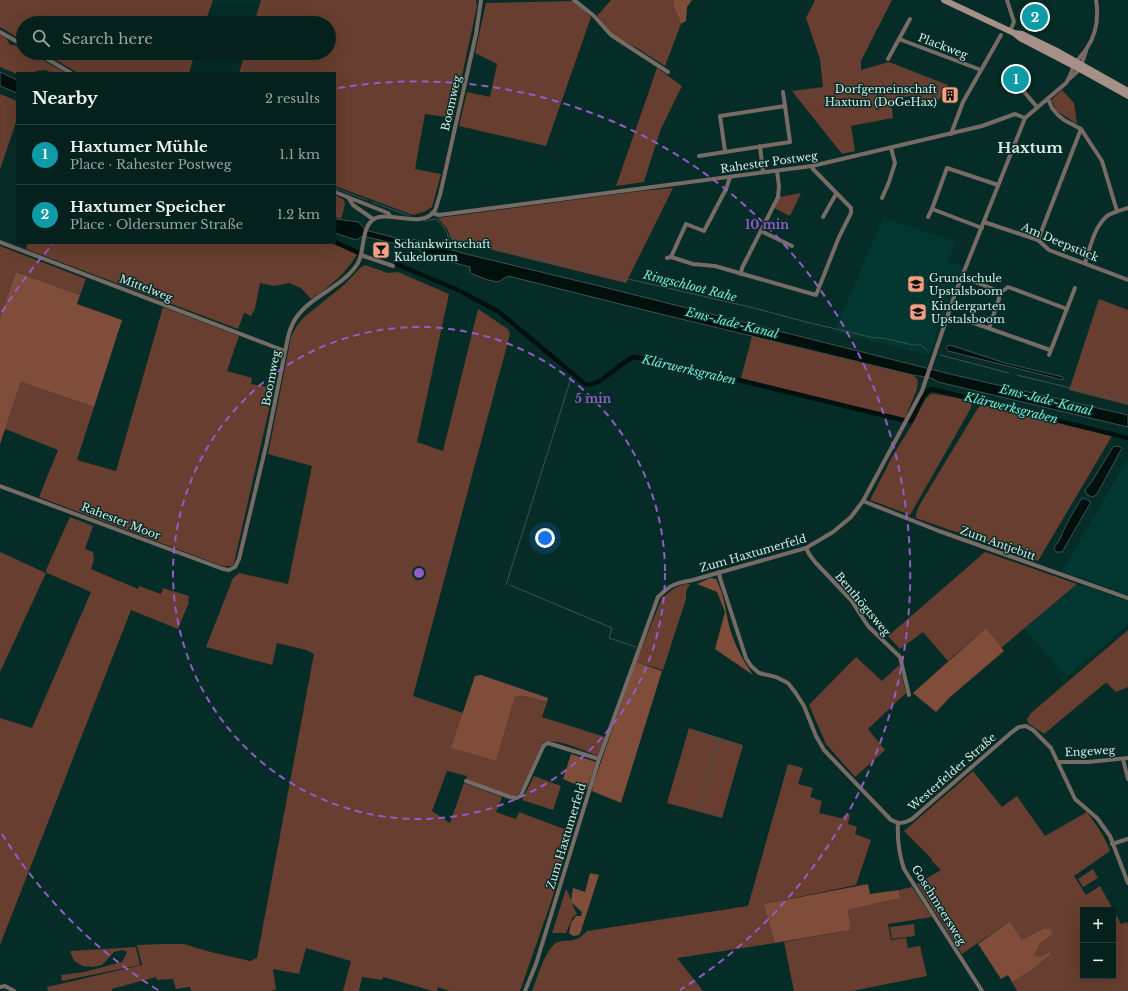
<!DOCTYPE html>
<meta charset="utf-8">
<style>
:root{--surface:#04211d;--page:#0d2926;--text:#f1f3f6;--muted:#97a3a4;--line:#253e3b;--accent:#f3a081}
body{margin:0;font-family:"Libre Baskerville",serif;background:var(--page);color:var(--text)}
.controls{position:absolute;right:12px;bottom:12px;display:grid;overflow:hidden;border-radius:0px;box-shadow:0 4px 16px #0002}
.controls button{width:36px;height:36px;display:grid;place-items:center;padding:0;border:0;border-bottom:1px solid var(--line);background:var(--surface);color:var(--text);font:20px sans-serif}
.you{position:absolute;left:545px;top:538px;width:14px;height:14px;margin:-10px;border:3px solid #fff;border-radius:50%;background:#1a73e8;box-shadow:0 0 0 6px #1a73e833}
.badge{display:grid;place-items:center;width:26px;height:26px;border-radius:50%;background:var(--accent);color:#fff;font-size:13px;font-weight:700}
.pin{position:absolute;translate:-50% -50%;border:2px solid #fff;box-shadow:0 1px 4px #0006}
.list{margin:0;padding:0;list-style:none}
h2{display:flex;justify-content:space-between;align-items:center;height:52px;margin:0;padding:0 16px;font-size:17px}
h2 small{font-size:13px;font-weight:400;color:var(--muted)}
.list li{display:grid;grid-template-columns:26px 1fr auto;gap:12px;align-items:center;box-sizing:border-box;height:60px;padding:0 16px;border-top:1px solid var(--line)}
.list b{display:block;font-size:15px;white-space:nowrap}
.list p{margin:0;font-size:13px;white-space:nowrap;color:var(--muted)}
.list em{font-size:13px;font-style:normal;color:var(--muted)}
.icon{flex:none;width:22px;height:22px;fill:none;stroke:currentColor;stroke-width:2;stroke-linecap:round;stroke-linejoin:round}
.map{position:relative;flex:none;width:1128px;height:991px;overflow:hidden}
.search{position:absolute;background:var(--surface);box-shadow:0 4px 16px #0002;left:16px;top:16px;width:320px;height:44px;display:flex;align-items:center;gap:10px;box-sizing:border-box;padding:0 14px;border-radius:22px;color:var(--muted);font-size:15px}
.panel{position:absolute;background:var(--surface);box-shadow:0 4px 16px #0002;left:16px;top:72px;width:320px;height:172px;border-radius:0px}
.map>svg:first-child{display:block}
</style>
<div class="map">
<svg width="1128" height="991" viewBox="0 0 1128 991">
<rect width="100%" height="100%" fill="#062c27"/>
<g fill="#023630">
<polygon points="883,218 955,241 948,262 963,267 929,355 834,332"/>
<polygon points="1128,458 1128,595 1062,571"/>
<polygon points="1077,584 1128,601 1128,625 1067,677 1024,628"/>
</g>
<g fill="#673e2f" fill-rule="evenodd">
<polygon points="0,0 213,0 205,23 23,23 23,41 0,27"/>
<polygon points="261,0 476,0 477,6 453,118 425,114 415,169 441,174 432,207 424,212 413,215 335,186 335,73 239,73 245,53 329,53 329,23 254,23"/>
<polygon points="611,0 674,0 674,7 681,24 665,66 637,48 614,36 597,16"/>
<polygon points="815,0 892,0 861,61 861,70 889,62 948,85 939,100 921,105 909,96 891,100 893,118 851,126 855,151 842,154 792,91 823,87 820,59 806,18"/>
<polygon points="574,1 591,17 546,146 459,126 467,92 490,97 497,64 475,53 486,3"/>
<polygon points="0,35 6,38 10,45 14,45 23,49 23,53 30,53 66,73 51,73 46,70 35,71 36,73 17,73 17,74 0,67"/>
<polygon points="44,53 195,53 189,73 78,73"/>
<polygon points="657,68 682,86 660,131 644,182 616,186"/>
<polygon points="1062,90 1074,103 1077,124 1057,111 1051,100"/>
<polygon points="0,94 17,101 17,119 0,170"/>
<polygon points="673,188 626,283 452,240 447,229 438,218 641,191"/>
<polygon points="801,193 790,216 774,208 779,197"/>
<polygon points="335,195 344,200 345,204 341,219 335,217"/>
<path d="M 28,243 L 331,243 L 357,254 C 346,274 329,287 311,299 L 301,288 L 289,283 L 274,286 L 260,283 L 255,309 L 251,316 L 244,313 L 238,329 L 26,249 Z"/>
<polygon points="0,246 86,279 80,295 16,272 0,317"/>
<path d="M 365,265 L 388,273 L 398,272 L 449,294 L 417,442 L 443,451 L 478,309 L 508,329 L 510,334 L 413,696 L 463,713 L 452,748 L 496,761 L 515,697 L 525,696 L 547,702 L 542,717 L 605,737 L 598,756 C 583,751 559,738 543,742 L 520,792 L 517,795 L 513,796 L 466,779 L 467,776 L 447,771 L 432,811 L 450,823 L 464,783 L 502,797 L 496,812 L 516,819 L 519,812 L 572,832 L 551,902 L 520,991 L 449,991 L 438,987 L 437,991 L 433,991 L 383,977 L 382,980 L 362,977 L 359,991 L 343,991 L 351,961 L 306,948 L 299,974 L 273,969 L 276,989 L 272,991 L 191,991 L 190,987 L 176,989 L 173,979 L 157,980 L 156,977 L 112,989 L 112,991 L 48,991 L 47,987 L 142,965 L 137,945 L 163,944 L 184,944 L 207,951 L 250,961 L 257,958 L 314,654 L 306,650 L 277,643 L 272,665 L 206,647 L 233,578 L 239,573 L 288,584 L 312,466 L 268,454 L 291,337 L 296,327 L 303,318 L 345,284 L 360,268 Z"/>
<polygon points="1099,299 1128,310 1128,405 1069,390"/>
<polygon points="163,307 239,336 227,371 252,378 251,384 274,388 234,563 232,566 222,566 39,497 58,450 5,429 21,382 94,407 77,460 116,471"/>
<polygon points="752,336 913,375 918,380 917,389 905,418 902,418 741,378"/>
<polygon points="931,394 936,394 967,400 971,404 971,408 910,515 870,500 892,457 913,423 926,398"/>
<polygon points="982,405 1112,436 1038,561 916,518 916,514 920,504 967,426 978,408"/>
<polygon points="70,517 93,526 85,549 93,552 94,560 91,569 138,589 139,586 161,594 163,588 189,596 188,601 189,602 178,629 131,610 0,945 0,718 32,728 91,592 47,573 46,570"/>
<polygon points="0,552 46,573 0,672"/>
<polygon points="985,552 1077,584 1001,648 986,628 948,661 923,632 900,649 888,636"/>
<polygon points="686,584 690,584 686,591 686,599 663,670 636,662 662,598 676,587"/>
<polygon points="1128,630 1128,687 1116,692 1107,683 1104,684 1044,734 1028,723 1027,719 1031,713"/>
<polygon points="856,657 882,681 899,665 906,693 868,729 885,750 855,777 826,744 809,705"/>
<polygon points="689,728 743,745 722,818 667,803"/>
<path d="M 788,764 L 803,768 L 798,784 L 813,788 L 810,797 L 822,801 L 819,813 L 841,818 L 848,813 L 850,815 L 848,824 L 857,827 L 855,834 L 871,840 L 856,885 L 765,904 L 775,943 L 677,958 L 703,991 L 532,991 C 536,981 546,948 556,943 C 569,937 573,946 587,931 L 748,906 Z"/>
<path d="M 973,771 L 1002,807 L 1017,796 L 1045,836 L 1087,812 C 1096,825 1105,836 1110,851 L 1074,876 L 1086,895 L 1100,886 L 1121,924 L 1126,922 L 1128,924 L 1128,991 L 1017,991 L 1012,982 L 1032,970 L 1050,955 L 1041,957 L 1034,955 L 1040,944 L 1052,935 L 1022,940 L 1010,921 L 962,954 L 917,884 L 941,870 L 931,860 L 932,859 L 904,831 ZM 1083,910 L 1113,910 L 1113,976 L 1083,976 Z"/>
<polygon points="534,776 561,786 553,810 522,800"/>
<polygon points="1093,869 1098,878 1083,887 1078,879"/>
<polygon points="912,887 932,917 888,924 891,940 906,938 908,948 920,946 927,976 852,991 794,991 784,942 851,930 848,910 900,898 899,890"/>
<path d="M 566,889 C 571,897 572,906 577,914 L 573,917 L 566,933 L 552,933 Z"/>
<polygon points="914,924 915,936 892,939 890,927"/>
<polygon points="136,947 140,965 62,981 61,975 84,972 122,962 127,952 123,950 114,952 102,965 92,967 83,966 74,961 70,951"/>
</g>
<g fill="#804d3a">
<polygon points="674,0 692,0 687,7 686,21 681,24 674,7"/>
<polygon points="16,272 80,295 77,304 122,320 94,407 21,382 0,444 0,317"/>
<path d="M 710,578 L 716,579 C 723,592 725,606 728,621 C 732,640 742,659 753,675 L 715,649 L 725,612 L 717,592 L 697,584 Z"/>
<polygon points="986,628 1004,651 950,697 936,712 913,693"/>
<polygon points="636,662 662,671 621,803 592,791 593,785"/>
<polygon points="481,675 548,698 547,702 525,696 515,697 496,761 451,748 475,676"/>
<polygon points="571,754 596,762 587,789 563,779"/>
<polygon points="590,873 599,875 581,931 579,935 573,936 569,933 571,923 576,916 581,916 582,912 571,902 573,888 585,892"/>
<polygon points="868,884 870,894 899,890 900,898 848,910 851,930 775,943 764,904"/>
<polygon points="1010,921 1022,940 1045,928 1051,930 1052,935 1040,944 1034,955 1041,957 1050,952 1050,955 1032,970 1012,982 1008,975 1001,979 978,944"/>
</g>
<g fill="#00100d" stroke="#40514e">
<polygon points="0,72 17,80 17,93 0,86"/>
<polygon points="335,219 359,222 365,230 412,242 413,239 466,254 599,286 950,374 1128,415 1128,427 938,382 931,378 913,375 640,309 508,276 498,282 488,280 470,273 470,267 420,254 421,250 363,236 356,240 335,233"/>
<polygon points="950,345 1005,363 1063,377 1063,380 948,351 946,348 947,346"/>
<polygon points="1117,446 1122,448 1097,494 1093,497 1087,495 1085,490 1091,483 1113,447"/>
<path d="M 1082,498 L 1086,499 L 1091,502 L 1062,552 L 1056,552 L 1054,549 C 1055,545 1057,544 1059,541 C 1065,526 1073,512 1082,498 Z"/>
</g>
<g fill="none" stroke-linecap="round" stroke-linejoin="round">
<g stroke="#40514e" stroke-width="1">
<polyline points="335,188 367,200"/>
<polyline points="372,202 410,216"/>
<path d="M 424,221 L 436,219 C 447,229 450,235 448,250"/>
<polyline points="449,236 455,239 754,308 806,322 875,338 883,338 913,345 921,345 927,350"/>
<polyline points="940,355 1009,373"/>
<polyline points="1017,375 1128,402"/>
<polyline points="506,585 572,375"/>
<polyline points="510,585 612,628 609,638 636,647"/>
<polyline points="696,731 742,746"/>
<polyline points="699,808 720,738"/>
</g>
<g stroke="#00100d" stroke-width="4.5">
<polyline points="335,242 359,253"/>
<polyline points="396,264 458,290"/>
<path d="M 462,292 L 499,312 L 585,384 C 600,388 619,362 634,357 L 709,373 L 903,420"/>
<path d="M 910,421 L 911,421 C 916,413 923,390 932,389 L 1128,438"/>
</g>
<g stroke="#786a65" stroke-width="4">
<polyline points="574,0 594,16 611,35 668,72"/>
<polyline points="1007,0 1014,22 1010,31"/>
<polyline points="0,32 23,45"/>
<polyline points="899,39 981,70"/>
<polyline points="37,53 71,73"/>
<polyline points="888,59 910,19"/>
<polyline points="1069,79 1080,69 1086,51"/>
<polyline points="1019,86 1037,107"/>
<polyline points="783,92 785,106"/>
<polyline points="1048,99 1052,108 1058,115 1064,120 1081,129 1102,161 1117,211"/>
<polyline points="951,134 963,102 1001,35"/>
<polyline points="760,146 763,172"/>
<polyline points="699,156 790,142 785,106 720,116 725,151"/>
<polyline points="335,192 388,213 391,217"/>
<polyline points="348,197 353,205 373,219"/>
<polyline points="882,198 889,182 895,163 891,148"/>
<polyline points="432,213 439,215 812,166 982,126 1015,114 1025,118"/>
<polyline points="823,217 836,194"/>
<polyline points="928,217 932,209"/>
<polyline points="984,222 1038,240 1049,250 1128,280"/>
<polyline points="982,228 932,209 947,168 998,185"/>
<polyline points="761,231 792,246"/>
<polyline points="1038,240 1081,129"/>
<polyline points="0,242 285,351"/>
<polyline points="361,255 393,266"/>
<polyline points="671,257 686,224 704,231 726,189 730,177"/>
<polyline points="667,258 671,257 693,264 715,266 816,295 839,237 851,213 851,208 813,169 812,166"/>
<path d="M 1085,263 C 1090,248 1094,227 1107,216 C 1113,212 1121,210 1128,208"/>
<polyline points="741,274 742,268 778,197 779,186 777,171"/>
<polyline points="962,277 996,290 999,294 999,299 989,328"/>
<polyline points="999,294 1008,287 1067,309"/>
<polyline points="968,321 1050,350"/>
<polyline points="1049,355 1075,288"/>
<path d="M 0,486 L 223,569 L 229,570 L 235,567 L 239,559 L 266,446 L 288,337 C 289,332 291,327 293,323 C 307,296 342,289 358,263 C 365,250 361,227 374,219 C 388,210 423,230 435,210 C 437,206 438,200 440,195 L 476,34 L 481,0"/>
<polyline points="863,501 939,531 1128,598"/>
<polyline points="806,548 809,554 815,562 851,600 868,626 900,657 909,695"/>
<path d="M 719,572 L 720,578 L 746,658 L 751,666 L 759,673 L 776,677 L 788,683 L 795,692 L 804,706 L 816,736 L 824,750 L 891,820 C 899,824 903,824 912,819 L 1012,732 L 1019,727 L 1026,726 L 1033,730 L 1051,748 L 1075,799 L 1097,818 L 1110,836 L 1128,883"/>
<polyline points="1123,759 1128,779"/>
<polyline points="1058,762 1088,762 1128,758"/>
<polyline points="466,781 510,797 517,798 521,795 542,749 544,745 548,743 599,759"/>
<path d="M 898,823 C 897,840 899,854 904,869 L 982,991"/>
<polyline points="1112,844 1128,839"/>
<polyline points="0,987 5,986 14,991"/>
<path d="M 525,991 L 536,964 L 599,759 L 658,597 C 671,584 676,583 693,580 L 806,548 L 833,532 L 851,517 L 863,501 L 922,391 L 955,294 L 1025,118 L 1066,83 C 1071,76 1072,68 1077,61 C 1080,56 1084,53 1087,48 C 1097,33 1099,18 1096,0"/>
</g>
<g stroke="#a69088" stroke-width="6">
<polyline points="944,0 1014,33 1020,38 1074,66 1128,96"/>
<polyline points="1014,33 1022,34 1059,52 1128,91"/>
</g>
</g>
<g fill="none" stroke="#925cc9" stroke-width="2" stroke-dasharray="7 5">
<circle cx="419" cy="573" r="246"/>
<path d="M158 990A492 492 0 0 1 2 834M2 312A492 492 0 0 1 53 244M338 88A492 492 0 0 1 680 990"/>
</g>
<defs>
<symbol id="building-square" viewBox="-11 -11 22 22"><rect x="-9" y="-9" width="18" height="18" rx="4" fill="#f3a081" stroke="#062c27"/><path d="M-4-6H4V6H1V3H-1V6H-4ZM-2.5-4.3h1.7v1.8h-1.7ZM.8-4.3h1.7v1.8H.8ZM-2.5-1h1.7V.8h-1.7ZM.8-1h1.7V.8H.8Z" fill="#111"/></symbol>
<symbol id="bar-square" viewBox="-11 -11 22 22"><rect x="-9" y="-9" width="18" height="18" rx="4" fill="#f3a081" stroke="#062c27"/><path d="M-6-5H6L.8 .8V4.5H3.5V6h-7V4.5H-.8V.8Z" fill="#111"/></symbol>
<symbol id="school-square" viewBox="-11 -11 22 22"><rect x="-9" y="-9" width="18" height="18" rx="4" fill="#f3a081" stroke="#062c27"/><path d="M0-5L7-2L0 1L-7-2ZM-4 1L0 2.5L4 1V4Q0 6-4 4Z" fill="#111"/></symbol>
</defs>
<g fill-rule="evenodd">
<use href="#building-square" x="940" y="85" width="20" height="20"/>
<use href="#bar-square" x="371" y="240" width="20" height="20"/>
<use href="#school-square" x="906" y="274" width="20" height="20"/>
<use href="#school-square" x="908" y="302" width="20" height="20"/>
</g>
<g text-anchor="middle" stroke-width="3" stroke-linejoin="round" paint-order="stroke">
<g font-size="11" fill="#d6eae6" stroke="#062c27">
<text transform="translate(943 46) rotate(21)" y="4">Plackweg</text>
<text transform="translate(451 103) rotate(-77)" y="4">Boomweg</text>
<text transform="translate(769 162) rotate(-8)" y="4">Rahester Postweg</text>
<text transform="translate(1060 242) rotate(23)" y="4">Am Deepstück</text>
<text transform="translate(146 288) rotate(21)" y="4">Mittelweg</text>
<text transform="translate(271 378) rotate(-79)" y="4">Boomweg</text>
<text transform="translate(121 521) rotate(21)" y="4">Rahester Moor</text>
<text transform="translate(998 543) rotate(20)" y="4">Zum Antjebitt</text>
<text transform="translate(753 553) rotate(-16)" y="4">Zum Haxtumerfeld</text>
<text transform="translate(863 604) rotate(50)" y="4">Benthögtsweg</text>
<text transform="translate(1090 751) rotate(-3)" y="4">Engeweg</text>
<text transform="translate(952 772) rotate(-41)" y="4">Westerfelder Straße</text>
<text transform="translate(566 836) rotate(-73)" y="4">Zum Haxtumerfeld</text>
<text transform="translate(939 905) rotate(58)" y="4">Goschmeersweg</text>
</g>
<g font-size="11" fill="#d6eae6" stroke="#062c27" text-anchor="start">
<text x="937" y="93" text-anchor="end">Dorfgemeinschaft<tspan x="937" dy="13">Haxtum (DoGeHax)</tspan></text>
<text x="394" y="248">Schankwirtschaft<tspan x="394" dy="13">Kukelorum</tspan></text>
<text x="929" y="282">Grundschule<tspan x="929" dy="13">Upstalsboom</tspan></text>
<text x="931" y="310">Kindergarten<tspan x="931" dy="13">Upstalsboom</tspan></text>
</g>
<g font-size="12" font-style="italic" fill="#77e6d4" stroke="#062c27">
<text transform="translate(690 286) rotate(14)" y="4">Ringschloot Rahe</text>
<text transform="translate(732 323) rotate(14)" y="4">Ems-Jade-Kanal</text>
<text transform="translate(689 370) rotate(13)" y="4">Klärwerksgraben</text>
<text transform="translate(1046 400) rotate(14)" y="4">Ems-Jade-Kanal</text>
<text transform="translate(1011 408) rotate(14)" y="4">Klärwerksgraben</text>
</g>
<g font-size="15" font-weight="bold" fill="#d6eae6" stroke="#062c27">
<text x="1030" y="153">Haxtum</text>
</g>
</g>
<circle cx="419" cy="573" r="6" fill="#925cc9" stroke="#062c27" stroke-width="2"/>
<g font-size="12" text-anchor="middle" font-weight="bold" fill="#925cc9" stroke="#062c27" stroke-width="3" stroke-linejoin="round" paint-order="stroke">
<text x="767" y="229">10 min</text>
<text x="593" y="403">5 min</text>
</g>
</svg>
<div class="controls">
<button>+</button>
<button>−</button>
</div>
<div class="you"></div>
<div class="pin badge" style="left:1016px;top:79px;background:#0f9aa8">1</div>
<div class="pin badge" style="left:1035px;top:17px;background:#0f9aa8">2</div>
<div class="search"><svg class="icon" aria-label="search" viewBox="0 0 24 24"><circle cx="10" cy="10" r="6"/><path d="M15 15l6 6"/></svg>Search here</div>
<section class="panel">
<h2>Nearby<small>2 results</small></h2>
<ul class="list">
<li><span class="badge" style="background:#0f9aa8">1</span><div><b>Haxtumer Mühle</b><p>Place · Rahester Postweg</p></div><em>1.1 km</em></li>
<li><span class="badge" style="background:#0f9aa8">2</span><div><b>Haxtumer Speicher</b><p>Place · Oldersumer Straße</p></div><em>1.2 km</em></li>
</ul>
</section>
</div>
